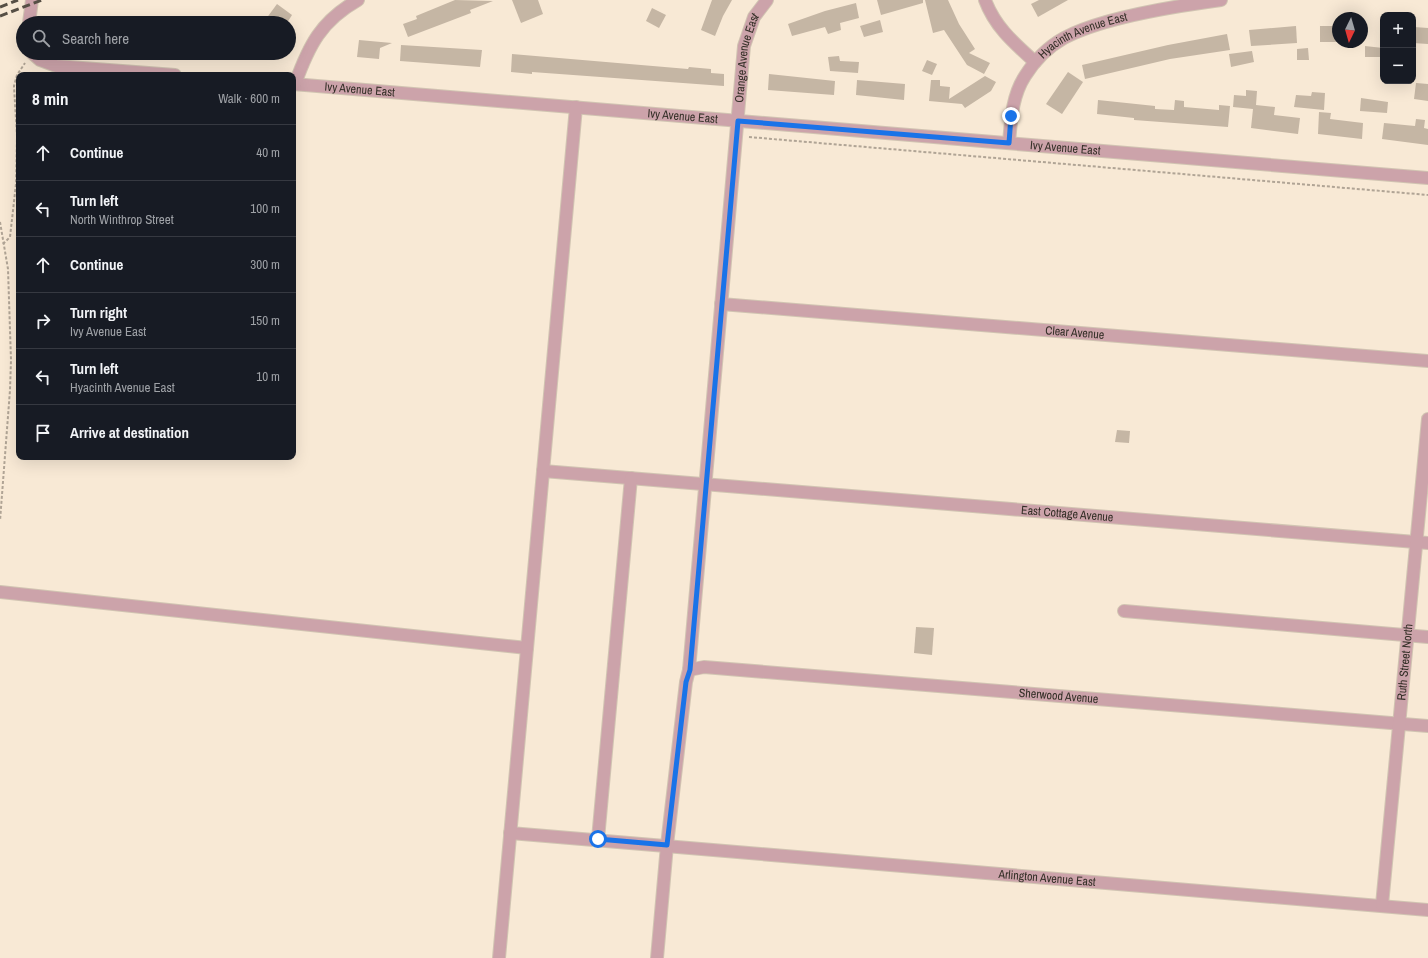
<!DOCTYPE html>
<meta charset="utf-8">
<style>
:root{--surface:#171b24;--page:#20242c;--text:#f1f3f6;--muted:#9ea1a6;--line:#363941}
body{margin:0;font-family:"Archivo Narrow",sans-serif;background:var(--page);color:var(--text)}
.controls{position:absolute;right:12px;top:12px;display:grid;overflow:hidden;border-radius:8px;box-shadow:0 4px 16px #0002}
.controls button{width:36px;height:36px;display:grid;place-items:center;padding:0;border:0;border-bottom:1px solid var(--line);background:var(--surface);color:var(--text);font:20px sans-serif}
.compass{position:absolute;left:1332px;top:12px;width:36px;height:36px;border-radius:50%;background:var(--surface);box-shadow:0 4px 16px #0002;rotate:185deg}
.stop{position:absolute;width:12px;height:12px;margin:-9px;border:3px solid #1a73e8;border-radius:50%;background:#fff}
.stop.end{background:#1a73e8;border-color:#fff;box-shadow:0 1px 4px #0008}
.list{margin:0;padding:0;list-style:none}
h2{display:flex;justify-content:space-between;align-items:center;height:52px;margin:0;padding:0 16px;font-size:17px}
h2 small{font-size:13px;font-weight:400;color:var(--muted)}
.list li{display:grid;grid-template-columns:26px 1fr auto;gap:12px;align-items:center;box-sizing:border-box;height:56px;padding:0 16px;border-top:1px solid var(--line)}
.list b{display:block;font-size:15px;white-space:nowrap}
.list p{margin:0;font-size:13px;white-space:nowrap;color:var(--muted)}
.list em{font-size:13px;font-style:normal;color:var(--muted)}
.icon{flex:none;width:22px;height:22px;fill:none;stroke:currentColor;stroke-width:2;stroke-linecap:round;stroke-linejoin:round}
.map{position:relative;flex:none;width:1428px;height:958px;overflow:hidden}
.search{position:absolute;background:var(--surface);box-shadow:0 4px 16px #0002;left:16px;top:16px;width:280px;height:44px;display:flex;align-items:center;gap:10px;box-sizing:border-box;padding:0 14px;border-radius:22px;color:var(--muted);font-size:15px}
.panel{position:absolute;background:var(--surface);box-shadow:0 4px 16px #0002;left:16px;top:72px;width:280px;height:388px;border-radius:8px}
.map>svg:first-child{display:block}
</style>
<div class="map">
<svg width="1428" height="958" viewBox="0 0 1428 958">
<rect width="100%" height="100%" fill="#f8e9d5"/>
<g fill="#c5b6a4">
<polygon points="455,0 493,1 470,10 471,13 408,37 403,24 417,19 416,16"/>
<polygon points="512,0 538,0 543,14 521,23"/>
<polygon points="712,0 732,0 723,16 715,36 701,30"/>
<polygon points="877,0 923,0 923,3 881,15"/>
<polygon points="925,0 948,0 959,24 975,49 969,53 990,63 984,74 967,65 944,30 933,33"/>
<polygon points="1039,0 1068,0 1038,17 1031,4"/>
<polygon points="856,3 859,18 840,23 841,30 828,34 825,27 792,36 788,24 825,11"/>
<polygon points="277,4 292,15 287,23 263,23"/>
<polygon points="652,8 666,15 659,28 646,21"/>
<polygon points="880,20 883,32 864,37 860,26"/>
<polygon points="1296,26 1297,43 1251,46 1249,30"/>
<rect x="1320" y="26" width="18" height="16"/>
<polygon points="1414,27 1428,28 1428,44 1413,43"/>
<polygon points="1227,34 1230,50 1170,59 1085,79 1082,65 1168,45"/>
<polygon points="359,40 392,43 380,48 379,59 357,57"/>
<polygon points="401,45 482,50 480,67 400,61"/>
<polygon points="1365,46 1383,48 1383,57 1365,57"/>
<polygon points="1308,48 1309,60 1297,60 1297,49"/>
<polygon points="1252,51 1254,62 1231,67 1229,54"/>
<polygon points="512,54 688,69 689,67 711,69 711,73 724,74 724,86 532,72 532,74 511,72"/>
<polygon points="839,56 840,61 859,62 858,73 830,71 828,57"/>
<polygon points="927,60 937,64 932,75 922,71"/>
<polygon points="1068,72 1083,82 1062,114 1046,104"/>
<polygon points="769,74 835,81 834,95 768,90"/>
<polygon points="985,76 996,82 991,91 965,108 962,104 929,101 931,80 940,80 940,86 950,87 949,99"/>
<polygon points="857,80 905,84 904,100 856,95"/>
<polygon points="1416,83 1428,84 1428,101 1414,99"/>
<polygon points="1246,90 1257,91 1256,105 1275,107 1274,115 1300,118 1298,134 1251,128 1253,109 1233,107 1234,95 1246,96"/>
<polygon points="1312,92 1325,93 1324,110 1294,107 1296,95 1311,96"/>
<polygon points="1361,98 1388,102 1387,113 1360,111"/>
<polygon points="1098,100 1155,106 1155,109 1174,110 1175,100 1184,101 1184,107 1219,110 1219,105 1230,106 1228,127 1134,120 1134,118 1097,114"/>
<polygon points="1319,112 1331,113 1330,119 1363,123 1362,139 1318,134"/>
<polygon points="1416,119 1425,120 1424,128 1428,129 1428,145 1382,139 1384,123 1415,126"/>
<polygon points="1117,430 1130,431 1129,443 1115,442"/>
<polygon points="916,627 934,628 932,655 914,653"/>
</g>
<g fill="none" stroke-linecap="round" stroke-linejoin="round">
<defs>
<g id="minor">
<path d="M 985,0 C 995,27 1014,43 1035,62"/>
<polyline points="29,23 32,0"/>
<polyline points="32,53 40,60 56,66 175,75"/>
<path id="s1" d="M 293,84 L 1428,178"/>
<path d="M 295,84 C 309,45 321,21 358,0"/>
<path id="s2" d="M 1009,143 C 1011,120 1012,96 1025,76 C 1035,60 1048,47 1064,38 C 1103,17 1176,6 1221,0"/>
<path id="s3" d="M 721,304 L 1428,361"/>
<path id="s4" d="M 543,471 L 1428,543"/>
<polyline points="0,592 527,648"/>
<polyline points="1124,611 1428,637"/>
<path id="s5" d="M 689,670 L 704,667 L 1428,726"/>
<path id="s6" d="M 510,833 L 1428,910"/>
<polyline points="598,839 631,478"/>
<path id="s7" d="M 1382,905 L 1428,419"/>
<polyline points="499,958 576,107"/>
<path id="s8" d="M 657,958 L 667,845 L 686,682 L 689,670 L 744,46 L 754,17 L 767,0"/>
</g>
</defs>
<use href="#minor" stroke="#d1c4b2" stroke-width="14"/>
<g stroke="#b0a495" stroke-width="2" stroke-dasharray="3 2" stroke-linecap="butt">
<polyline points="749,137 1428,195"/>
<polyline points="0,222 8,269 11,360 10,390 0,521"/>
<polyline points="3,244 10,237 16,184 17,136 14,86 17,75 25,63"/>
</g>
<use href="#minor" stroke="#cca3aa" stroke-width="12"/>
<g stroke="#564f45" stroke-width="3" stroke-dasharray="8 4" stroke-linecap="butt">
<polyline points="0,7 18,0"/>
<polyline points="0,16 42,0"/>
</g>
</g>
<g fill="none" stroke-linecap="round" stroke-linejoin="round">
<polyline stroke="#1a73e8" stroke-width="5" points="598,839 667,845 686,682 690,670 738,121 1009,143 1011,116"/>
</g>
<g text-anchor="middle" stroke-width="3.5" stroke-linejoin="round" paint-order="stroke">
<g font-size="12" fill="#342f27" stroke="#fff">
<text dy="4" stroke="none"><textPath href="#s2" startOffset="143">Hyacinth Avenue East</textPath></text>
<text dy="4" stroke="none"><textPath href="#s8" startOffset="905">Orange Avenue East</textPath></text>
<text dy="4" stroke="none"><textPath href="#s1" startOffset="67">Ivy Avenue East</textPath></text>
<text dy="4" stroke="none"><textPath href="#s1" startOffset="391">Ivy Avenue East</textPath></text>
<text dy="4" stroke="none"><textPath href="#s1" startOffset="775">Ivy Avenue East</textPath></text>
<text dy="4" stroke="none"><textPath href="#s3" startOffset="355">Clear Avenue</textPath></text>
<text dy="4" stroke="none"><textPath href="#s4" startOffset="526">East Cottage Avenue</textPath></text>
<text dy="4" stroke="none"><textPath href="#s7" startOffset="244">Ruth Street North</textPath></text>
<text dy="4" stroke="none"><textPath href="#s5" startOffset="371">Sherwood Avenue</textPath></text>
<text dy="4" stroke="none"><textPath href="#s6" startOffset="539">Arlington Avenue East</textPath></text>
</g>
</g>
</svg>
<div class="controls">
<button>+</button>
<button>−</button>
</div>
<svg class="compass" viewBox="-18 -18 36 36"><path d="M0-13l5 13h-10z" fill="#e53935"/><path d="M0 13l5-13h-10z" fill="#9ea1a6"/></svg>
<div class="stop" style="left:598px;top:839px"></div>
<div class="stop end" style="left:1011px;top:116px"></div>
<div class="search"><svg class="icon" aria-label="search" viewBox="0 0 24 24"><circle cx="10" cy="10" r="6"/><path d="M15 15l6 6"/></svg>Search here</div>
<section class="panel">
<h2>8 min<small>Walk · 600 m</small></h2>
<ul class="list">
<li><svg class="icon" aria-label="ahead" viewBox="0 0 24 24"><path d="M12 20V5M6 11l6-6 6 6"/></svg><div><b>Continue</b></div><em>40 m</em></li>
<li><svg class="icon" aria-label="left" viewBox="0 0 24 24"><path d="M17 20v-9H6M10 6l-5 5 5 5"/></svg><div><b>Turn left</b><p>North Winthrop Street</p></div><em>100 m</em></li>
<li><svg class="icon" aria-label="ahead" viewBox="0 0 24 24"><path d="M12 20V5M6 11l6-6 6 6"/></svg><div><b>Continue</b></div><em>300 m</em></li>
<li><svg class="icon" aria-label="right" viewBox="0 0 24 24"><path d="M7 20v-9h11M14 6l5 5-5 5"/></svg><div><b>Turn right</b><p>Ivy Avenue East</p></div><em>150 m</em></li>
<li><svg class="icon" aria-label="left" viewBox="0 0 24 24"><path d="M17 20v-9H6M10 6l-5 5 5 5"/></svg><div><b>Turn left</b><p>Hyacinth Avenue East</p></div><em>10 m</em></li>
<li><svg class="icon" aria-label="arrive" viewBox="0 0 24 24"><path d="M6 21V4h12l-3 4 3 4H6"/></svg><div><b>Arrive at destination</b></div></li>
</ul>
</section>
</div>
